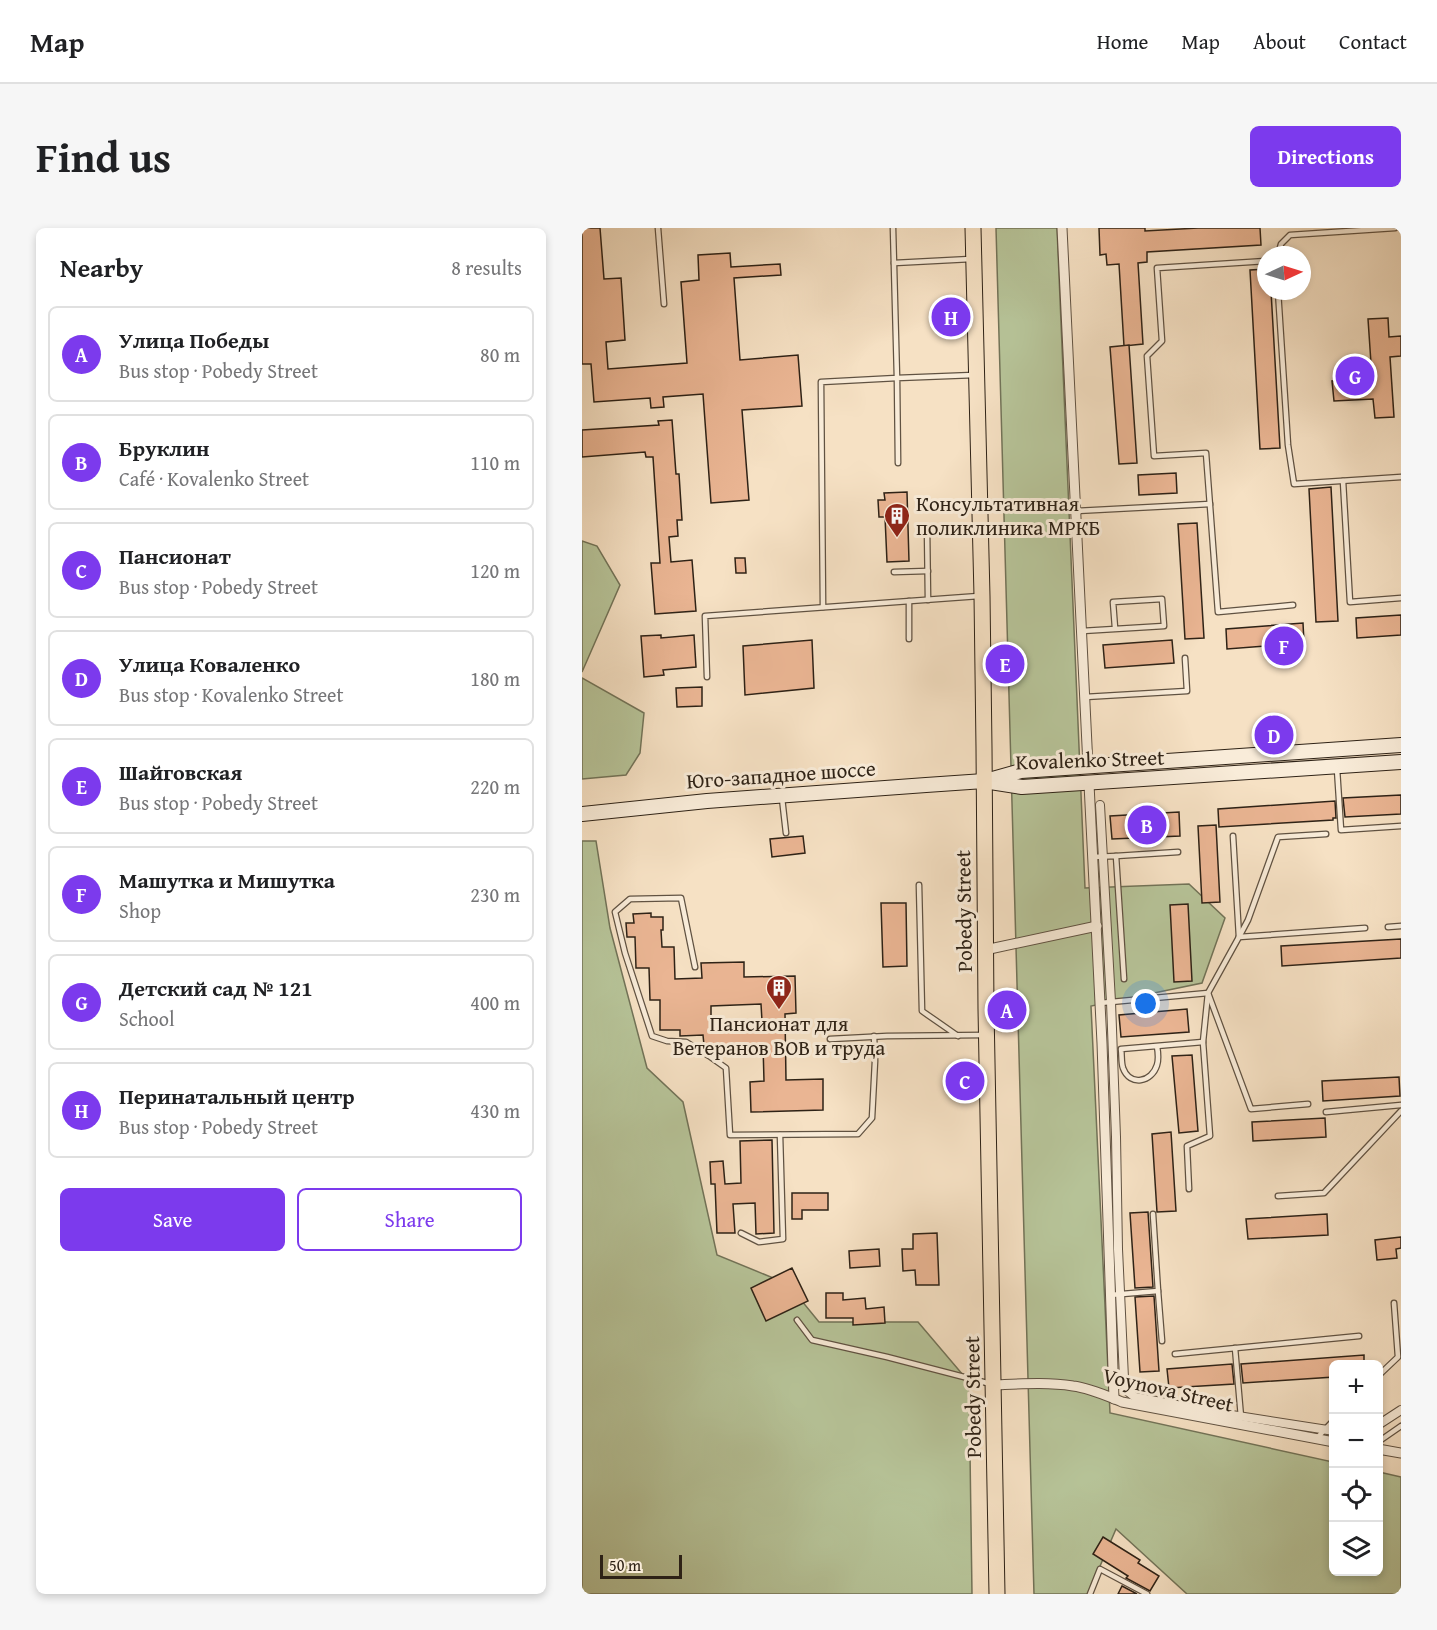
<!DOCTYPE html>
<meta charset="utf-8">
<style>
:root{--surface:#fff;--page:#f6f6f6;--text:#202124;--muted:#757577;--line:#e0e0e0;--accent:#7c3aed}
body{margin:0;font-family:"Gentium Book Plus",serif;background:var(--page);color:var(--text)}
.controls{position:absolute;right:18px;bottom:18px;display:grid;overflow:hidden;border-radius:9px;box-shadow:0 3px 9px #0003}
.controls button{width:54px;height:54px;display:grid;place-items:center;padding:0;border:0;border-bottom:2px solid var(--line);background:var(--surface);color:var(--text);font:30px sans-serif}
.compass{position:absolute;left:675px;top:18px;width:54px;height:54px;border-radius:50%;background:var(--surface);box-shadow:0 3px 9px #0003;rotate:86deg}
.scale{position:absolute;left:18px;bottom:15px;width:82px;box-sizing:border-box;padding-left:6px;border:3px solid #2e2216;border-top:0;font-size:16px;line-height:21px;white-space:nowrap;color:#2e2216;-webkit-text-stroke:4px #f9ecd9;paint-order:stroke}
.you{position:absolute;left:564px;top:776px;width:21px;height:21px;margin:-15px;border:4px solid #fff;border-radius:50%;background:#1a73e8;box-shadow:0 0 0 9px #1a73e833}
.badge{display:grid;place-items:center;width:39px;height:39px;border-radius:50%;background:var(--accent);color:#fff;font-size:20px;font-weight:700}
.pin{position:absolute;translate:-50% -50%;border:3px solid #fff;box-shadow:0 2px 6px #0006}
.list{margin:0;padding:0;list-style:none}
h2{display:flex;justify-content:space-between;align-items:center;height:78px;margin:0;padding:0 24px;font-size:26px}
h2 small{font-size:20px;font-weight:400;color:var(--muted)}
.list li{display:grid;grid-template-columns:39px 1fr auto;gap:18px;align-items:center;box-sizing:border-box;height:96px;margin:0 12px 12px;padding:0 12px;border:2px solid var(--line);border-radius:9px}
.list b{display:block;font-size:22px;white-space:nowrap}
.list p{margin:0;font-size:20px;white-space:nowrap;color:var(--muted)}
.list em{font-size:20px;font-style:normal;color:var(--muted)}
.actions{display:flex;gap:12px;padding:18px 24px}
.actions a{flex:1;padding:14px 0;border:2px solid var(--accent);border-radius:9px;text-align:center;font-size:21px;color:var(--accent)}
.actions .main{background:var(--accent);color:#fff}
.icon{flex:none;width:33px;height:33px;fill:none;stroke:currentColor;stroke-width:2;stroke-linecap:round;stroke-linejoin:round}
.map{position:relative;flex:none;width:819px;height:1366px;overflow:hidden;border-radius:9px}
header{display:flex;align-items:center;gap:36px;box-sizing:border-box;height:84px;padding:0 30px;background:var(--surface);border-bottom:2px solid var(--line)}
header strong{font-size:28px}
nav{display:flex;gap:33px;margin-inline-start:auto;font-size:21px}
.intro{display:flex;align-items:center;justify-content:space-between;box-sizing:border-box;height:144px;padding:0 36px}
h1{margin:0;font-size:42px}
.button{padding:15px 27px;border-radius:9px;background:var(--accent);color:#fff;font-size:21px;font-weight:700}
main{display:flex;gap:36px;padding:0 36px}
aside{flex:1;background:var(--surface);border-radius:9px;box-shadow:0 3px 9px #0003}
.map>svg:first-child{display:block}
</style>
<header>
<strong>Map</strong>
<nav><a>Home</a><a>Map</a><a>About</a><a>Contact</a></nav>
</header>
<div class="intro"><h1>Find us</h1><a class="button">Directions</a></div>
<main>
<aside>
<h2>Nearby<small>8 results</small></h2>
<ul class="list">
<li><span class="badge">A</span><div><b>Улица Победы</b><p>Bus stop · Pobedy Street</p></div><em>80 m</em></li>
<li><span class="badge">B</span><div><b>Бруклин</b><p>Café · Kovalenko Street</p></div><em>110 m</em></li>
<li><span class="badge">C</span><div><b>Пансионат</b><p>Bus stop · Pobedy Street</p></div><em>120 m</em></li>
<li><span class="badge">D</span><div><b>Улица Коваленко</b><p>Bus stop · Kovalenko Street</p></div><em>180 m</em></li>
<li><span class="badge">E</span><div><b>Шайговская</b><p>Bus stop · Pobedy Street</p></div><em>220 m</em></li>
<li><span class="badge">F</span><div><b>Машутка и Мишутка</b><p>Shop</p></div><em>230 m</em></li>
<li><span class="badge">G</span><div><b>Детский сад № 121</b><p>School</p></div><em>400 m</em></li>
<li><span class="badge">H</span><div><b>Перинатальный центр</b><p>Bus stop · Pobedy Street</p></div><em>430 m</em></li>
</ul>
<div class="actions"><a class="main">Save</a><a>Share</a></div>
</aside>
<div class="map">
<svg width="819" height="1366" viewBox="0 0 819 1366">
<rect width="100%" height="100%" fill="#f6e1c4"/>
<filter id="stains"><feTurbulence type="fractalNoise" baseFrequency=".00333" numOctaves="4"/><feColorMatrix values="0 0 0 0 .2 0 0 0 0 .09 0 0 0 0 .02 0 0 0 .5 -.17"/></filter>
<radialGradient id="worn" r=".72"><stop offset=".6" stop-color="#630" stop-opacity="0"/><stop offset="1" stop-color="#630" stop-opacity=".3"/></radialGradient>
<g fill="#b7c499" stroke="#727358" stroke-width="1.5">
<polygon points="414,0 475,0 503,660 607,656 643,690 620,755 509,778 528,1185 751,1234 752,1344 796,1344 797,1244 819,1249 819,1366 605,1366 534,1301 506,1366 452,1366"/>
<polygon points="0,313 15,318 38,357 0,444"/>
<polygon points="0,450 62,485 58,525 44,547 0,551"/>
<polygon points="0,613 14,613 28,700 65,840 101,874 135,1027 206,1056 237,1094 336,1094 387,1154 390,1366 0,1366"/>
</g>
<g fill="#eab593" stroke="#2e2216" stroke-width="1.5" fill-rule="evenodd">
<polygon points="0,0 18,0 22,51 39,50 43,112 24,114 26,141 105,135 99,54 117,52 116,27 148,25 149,39 198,36 199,47 152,50 158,132 216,127 220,178 160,182 167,272 129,275 121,166 81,169 82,179 69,180 68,170 12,174 9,136 0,136"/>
<polygon points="517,0 563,0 563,3 616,0 678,0 679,17 565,24 565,34 556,35 561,116 542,118 537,36 525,37 524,26 518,27"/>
<polygon points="684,41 684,63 689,63 698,220 678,221 668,42"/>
<polygon points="806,90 807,109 819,108 819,128 808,129 812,189 793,190 791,171 752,173 750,153 790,150 786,91"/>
<polygon points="547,117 555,235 537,236 528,119"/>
<polygon points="90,192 94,246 97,246 100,292 95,292 96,308 87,309 89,334 110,332 114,383 73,386 69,335 78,335 71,229 64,229 63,224 0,229 0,202 77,197 76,193"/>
<polygon points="594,245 595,265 557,267 556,247"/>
<polygon points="749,259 756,393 734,394 727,261"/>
<polygon points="325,264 327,333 305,334 303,289 297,289 296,272 303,272 302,265"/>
<polygon points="615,295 622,410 603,411 596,296"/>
<polygon points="153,330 163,330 164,345 154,345"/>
<polygon points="819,387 819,407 775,410 774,390"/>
<polygon points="721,395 722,415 645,421 644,401"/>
<polygon points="79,407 79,410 112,407 114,439 81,442 82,447 62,449 59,408"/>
<polygon points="230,412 232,460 163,467 161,418"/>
<polygon points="590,412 592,435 523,440 521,417"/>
<polygon points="120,459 120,478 95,479 94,460"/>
<polygon points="819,567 819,586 763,589 761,570"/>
<polygon points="753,573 754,590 751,590 751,592 637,599 636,581"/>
<polygon points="597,584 598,608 530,611 528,588"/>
<polygon points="634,597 638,674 620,675 616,598"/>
<polygon points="221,608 223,625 190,629 188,611"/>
<polygon points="299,675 324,675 325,738 301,739"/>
<polygon points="606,676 610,753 592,754 588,677"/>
<path d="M 69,685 L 69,689 L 81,689 L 81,702 L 79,702 L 80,719 L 92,719 L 93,751 L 120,750 L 119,735 L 162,734 L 162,749 L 213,748 L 214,785 L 203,786 L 204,852 L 241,851 L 241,882 L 169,884 L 168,854 L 182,853 L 181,817 L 127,819 L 127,817 L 122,817 L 121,807 L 98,808 L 98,802 L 78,802 L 78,772 L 68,772 L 67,740 L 54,740 L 53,709 L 45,709 L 44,695 L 52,695 L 51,686 ZM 179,776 L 180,793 L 129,794 L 129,778 Z"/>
<polygon points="819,711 819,730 700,738 699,718"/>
<polygon points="605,781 607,804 539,809 537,787"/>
<polygon points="610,827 616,903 597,905 590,828"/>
<polygon points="817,849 818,868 741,873 740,853"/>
<polygon points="743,890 744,909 671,913 670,894"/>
<polygon points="589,904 594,983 575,984 570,906"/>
<polygon points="190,912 192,1005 174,1006 173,975 151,976 153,1005 135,1005 133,956 129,956 128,934 141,933 143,956 159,955 158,913"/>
<polygon points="210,965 246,965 246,982 220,982 220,991 210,991"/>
<polygon points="566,984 571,1059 553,1060 548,985"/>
<polygon points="745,986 746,1007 666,1011 664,991"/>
<polygon points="355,1005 357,1057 334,1057 333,1042 321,1043 320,1021 331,1021 331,1006"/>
<polygon points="819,1009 819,1020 814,1021 815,1030 795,1032 793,1012"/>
<polygon points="297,1021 298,1038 268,1040 267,1023"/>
<polygon points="210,1040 226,1073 184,1093 169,1060"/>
<polygon points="244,1065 261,1065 261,1072 283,1070 284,1081 302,1079 303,1095 271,1097 271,1090 244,1090"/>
<polygon points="572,1068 577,1143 558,1144 553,1069"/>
<polygon points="782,1127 782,1137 752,1137 752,1149 661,1155 659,1136"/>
<polygon points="650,1136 652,1156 587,1160 585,1141"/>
<polygon points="521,1309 558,1332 556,1335 577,1348 568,1363 544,1350 546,1348 511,1326"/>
<polygon points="540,1358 555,1366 536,1366"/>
</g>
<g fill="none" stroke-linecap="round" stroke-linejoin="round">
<defs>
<g id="service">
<polyline points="76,0 82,76"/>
<polyline points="696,27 699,16 708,7 813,0"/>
<polyline points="684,33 575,40 580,113 565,128 572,228 624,225 636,384 711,377"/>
<polyline points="312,35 389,31"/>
<polyline points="696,63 706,217 712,256 819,249"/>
<polyline points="316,235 315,150 392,147"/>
<polyline points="761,253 768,374 819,370"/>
<polyline points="494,283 628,276"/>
<polyline points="345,299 346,372"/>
<polyline points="312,344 346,343"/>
<polyline points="241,379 239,154 315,150 311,0"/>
<polyline points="500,403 582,398 580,371 531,374 533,400"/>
<polyline points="327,411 327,373"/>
<polyline points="125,449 123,388 397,368"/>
<polyline points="503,469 605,463 603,430"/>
<polyline points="755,541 759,602 819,598"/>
<polyline points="200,570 204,605"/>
<polyline points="534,628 596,624"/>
<polyline points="511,629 534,628 542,751"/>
<polyline points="337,657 340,783 376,808"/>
<polyline points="806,699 819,698"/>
<polyline points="657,709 666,692 696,609 744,606"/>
<polyline points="657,709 783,700"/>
<polyline points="113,739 99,670 48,671 33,684 43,725 70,808 85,813 104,814 127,828 144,840 148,907 276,906 290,890 293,833 292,808"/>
<polyline points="518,775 626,765 669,881 726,876"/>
<polyline points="248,811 305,808 402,807"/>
<path d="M 575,818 C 576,824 577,831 575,837 C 570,854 548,859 541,840 C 539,834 540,827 539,821 L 621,814"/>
<polyline points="744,884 819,877"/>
<polyline points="607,961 605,918 628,908 621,814 626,765 657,709 651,608"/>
<polyline points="696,968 742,965 819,883"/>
<polyline points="159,1005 177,1014 201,1011 198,907"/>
<polyline points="576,1063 580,1113"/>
<polyline points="528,1067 576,1063 571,986"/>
<polyline points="215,1092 230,1112 305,1129 409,1156"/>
<polyline points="653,1120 659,1189"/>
<polyline points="593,1126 777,1108"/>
<polyline points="796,1148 816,1129 812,1075"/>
<polyline points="734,1211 752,1192"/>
<polyline points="796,1214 819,1198"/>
<polyline points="508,1366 518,1341 565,1366"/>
</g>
<g id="pedestrian">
<polyline points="518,577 529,774 534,909 536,1021 542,1150 544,1162 553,1169 637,1185 752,1203"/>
<polyline points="796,1197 819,1182"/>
</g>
<g id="minor">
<polyline points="480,0 506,538"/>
<polyline points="507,556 520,815 532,1171"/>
<polyline points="403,722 515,698"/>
<path d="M 411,1157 C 438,1156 465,1154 491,1158 C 508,1160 525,1168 540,1174 L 752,1214"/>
<polyline points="796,1221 819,1225"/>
</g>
<g id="secondary">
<polyline points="407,552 439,543 819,517"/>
<polyline points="0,586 125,573 344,557 402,553 440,559 819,534"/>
</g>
<polyline id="primary" points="391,0 400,368 402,520 404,781 415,1366"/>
</defs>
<use href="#service" stroke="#605242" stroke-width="7"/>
<use href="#pedestrian" stroke="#605242" stroke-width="10"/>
<use href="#minor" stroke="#605242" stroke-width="11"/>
<use href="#secondary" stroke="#2e2216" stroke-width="16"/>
<use href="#primary" stroke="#2e2216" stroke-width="17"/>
<use href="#service" stroke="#f9ecd9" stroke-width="4.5"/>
<use href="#pedestrian" stroke="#f9ecd9" stroke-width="8"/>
<use href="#minor" stroke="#f9ecd9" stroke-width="9"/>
<use href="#secondary" stroke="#f9ecd9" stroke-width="14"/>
<use href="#primary" stroke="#f6e1c4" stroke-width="15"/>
</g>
<defs>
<symbol id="building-pin" viewBox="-11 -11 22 30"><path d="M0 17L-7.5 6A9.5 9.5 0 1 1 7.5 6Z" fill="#8f2418" stroke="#f9ecd9"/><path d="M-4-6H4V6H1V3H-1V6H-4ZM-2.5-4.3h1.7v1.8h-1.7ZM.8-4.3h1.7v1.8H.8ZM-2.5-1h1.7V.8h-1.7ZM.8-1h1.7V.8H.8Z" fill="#fff"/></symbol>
</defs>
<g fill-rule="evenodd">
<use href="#building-pin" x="300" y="273" width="30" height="40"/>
<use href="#building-pin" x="182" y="745" width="30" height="40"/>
</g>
<g text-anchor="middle" stroke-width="6" stroke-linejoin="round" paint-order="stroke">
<g font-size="21" fill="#2e2216" stroke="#f9ecd9" text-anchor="start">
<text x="334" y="283">Консультативная<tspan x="334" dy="24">поликлиника МРКБ</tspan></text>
<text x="197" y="803" text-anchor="middle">Пансионат для<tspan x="197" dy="24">Ветеранов ВОВ и труда</tspan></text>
</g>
<g font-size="21" fill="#2e2216" stroke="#f9ecd9">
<text transform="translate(508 532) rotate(-2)" y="7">Kovalenko Street</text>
<text transform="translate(199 547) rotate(-4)" y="7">Юго-западное шоссе</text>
<text transform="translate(382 683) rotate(-91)" y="7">Pobedy Street</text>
<text transform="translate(586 1162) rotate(13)" y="7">Voynova Street</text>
<text transform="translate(391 1169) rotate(-91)" y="7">Pobedy Street</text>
</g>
</g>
<rect width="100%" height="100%" filter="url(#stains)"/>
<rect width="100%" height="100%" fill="url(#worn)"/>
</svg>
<div class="controls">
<button>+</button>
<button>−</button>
<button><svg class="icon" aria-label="locate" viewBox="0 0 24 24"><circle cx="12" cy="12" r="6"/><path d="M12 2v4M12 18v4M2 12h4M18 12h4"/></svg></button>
<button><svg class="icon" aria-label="layers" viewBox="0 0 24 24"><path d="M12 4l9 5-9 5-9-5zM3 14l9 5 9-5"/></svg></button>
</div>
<svg class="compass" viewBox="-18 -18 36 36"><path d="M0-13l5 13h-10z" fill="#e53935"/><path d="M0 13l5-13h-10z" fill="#757577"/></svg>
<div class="scale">50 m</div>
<div class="you"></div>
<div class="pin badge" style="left:425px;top:782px">A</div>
<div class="pin badge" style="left:565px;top:597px">B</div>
<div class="pin badge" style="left:383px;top:853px">C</div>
<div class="pin badge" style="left:692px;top:507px">D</div>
<div class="pin badge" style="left:423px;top:436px">E</div>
<div class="pin badge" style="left:702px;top:418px">F</div>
<div class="pin badge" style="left:773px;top:148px">G</div>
<div class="pin badge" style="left:369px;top:89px">H</div>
</div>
</main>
